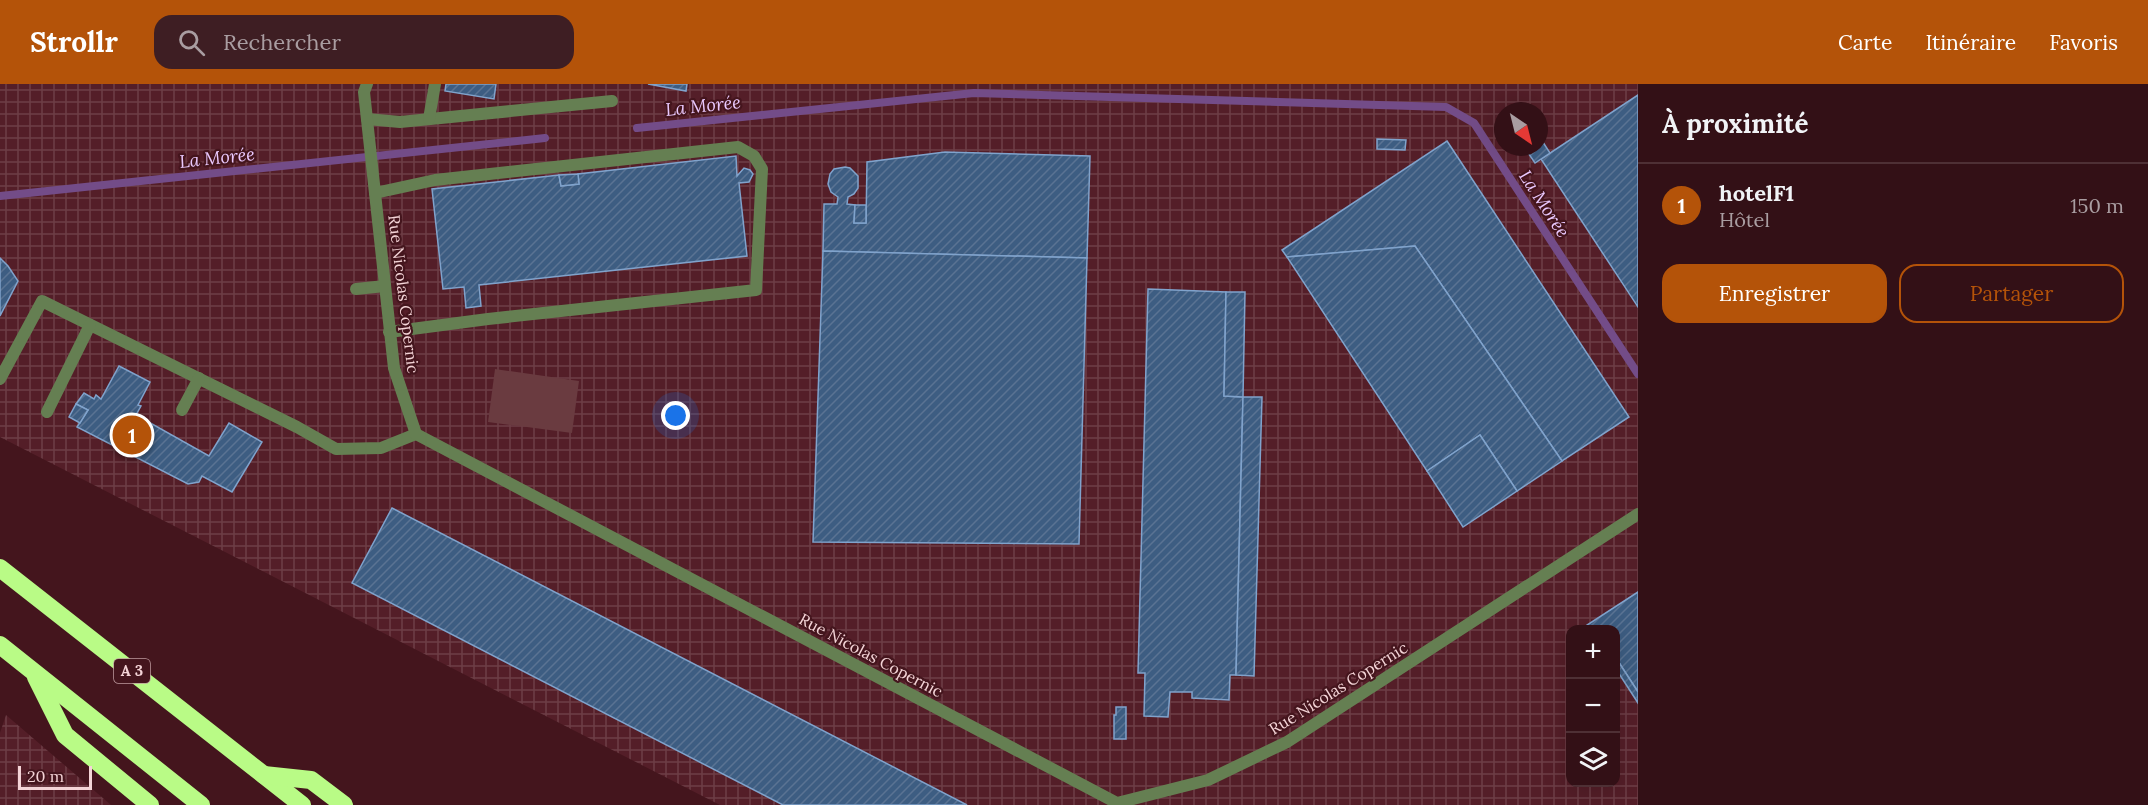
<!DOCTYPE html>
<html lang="fr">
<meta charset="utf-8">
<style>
:root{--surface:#331016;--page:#3e1e23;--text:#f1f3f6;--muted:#a99da1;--line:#4e3035;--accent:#b45309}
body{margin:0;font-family:Lora,serif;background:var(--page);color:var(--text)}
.controls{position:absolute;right:18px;bottom:18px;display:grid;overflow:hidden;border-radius:12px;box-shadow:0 6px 24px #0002}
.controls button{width:54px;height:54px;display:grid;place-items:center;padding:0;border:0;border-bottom:2px solid var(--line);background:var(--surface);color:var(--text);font:30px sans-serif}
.compass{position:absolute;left:1494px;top:18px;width:54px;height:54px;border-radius:50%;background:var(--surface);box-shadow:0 6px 24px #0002;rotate:145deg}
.scale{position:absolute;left:18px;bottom:15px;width:74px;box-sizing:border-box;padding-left:6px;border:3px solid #f4d4d7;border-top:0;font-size:16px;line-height:21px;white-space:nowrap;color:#f4d4d7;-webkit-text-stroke:4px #44151d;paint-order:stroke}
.you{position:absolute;left:676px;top:332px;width:21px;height:21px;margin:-15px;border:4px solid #fff;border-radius:50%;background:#1a73e8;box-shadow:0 0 0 9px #1a73e833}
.badge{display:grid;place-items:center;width:39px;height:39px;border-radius:50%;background:var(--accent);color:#fff;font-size:20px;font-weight:700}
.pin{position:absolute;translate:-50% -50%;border:3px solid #fff;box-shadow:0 2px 6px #0006}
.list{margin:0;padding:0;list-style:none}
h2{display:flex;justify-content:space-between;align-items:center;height:78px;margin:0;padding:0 24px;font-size:26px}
h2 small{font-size:20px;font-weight:400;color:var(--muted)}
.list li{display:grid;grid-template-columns:39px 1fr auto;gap:18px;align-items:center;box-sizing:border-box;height:84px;padding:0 24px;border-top:2px solid var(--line)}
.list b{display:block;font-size:22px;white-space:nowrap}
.list p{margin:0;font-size:20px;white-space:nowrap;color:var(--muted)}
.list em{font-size:20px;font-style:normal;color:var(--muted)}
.actions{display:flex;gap:12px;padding:18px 24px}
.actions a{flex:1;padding:14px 0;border:2px solid var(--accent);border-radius:18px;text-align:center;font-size:21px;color:var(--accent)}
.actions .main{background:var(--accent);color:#fff}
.icon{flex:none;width:33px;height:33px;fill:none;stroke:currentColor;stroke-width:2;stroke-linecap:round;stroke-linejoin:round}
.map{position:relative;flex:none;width:1638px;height:721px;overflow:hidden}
header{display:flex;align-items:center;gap:36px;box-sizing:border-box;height:84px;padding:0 30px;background:var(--accent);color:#fff}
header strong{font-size:28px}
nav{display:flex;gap:33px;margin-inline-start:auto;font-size:21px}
.search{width:420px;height:54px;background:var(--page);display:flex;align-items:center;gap:15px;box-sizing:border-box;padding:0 21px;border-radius:18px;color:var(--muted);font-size:22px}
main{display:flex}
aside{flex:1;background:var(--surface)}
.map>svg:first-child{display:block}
</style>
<header>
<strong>Strollr</strong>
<div class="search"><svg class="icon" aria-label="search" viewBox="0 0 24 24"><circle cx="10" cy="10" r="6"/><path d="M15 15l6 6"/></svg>Rechercher</div>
<nav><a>Carte</a><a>Itinéraire</a><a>Favoris</a></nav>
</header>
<main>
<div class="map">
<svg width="1638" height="721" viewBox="0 0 1638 721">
<defs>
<pattern id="industrial-grid" width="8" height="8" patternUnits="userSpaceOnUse" patternTransform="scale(1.5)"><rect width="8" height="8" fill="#541e28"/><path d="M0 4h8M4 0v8" fill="none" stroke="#6d3e46"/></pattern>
<pattern id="building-hatch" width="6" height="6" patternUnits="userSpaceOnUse" patternTransform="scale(1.5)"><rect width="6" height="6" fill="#3d5d82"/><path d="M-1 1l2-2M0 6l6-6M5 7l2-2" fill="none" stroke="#5a7393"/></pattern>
</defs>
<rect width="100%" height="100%" fill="#44151d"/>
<g fill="url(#industrial-grid)" fill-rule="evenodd">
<path d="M 0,0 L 1638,0 L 1638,721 L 720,721 L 0,353 ZM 1503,27 L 1539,27 L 1539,63 L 1503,63 ZM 1570,546 L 1616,546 L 1616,698 L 1570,698 Z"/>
<polygon points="6,631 111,721 0,721 0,649"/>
</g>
<polygon fill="#6a3b40" points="495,285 579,297 572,349 488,338"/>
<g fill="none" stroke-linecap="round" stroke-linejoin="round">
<g stroke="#734c88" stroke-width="8">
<polyline points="637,44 974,9 1446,23 1474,39 1638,290"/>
<polyline points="0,112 545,54"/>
</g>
</g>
<g fill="url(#building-hatch)" stroke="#80a3cc" stroke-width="1.5">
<polygon points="446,0 496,0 494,15 445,7"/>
<polygon points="648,0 687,0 686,7"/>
<polygon points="1638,11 1638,223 1541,75"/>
<polygon points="1539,52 1550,69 1535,79 1524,63 1539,63"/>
<polygon points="1377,55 1406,56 1405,66 1377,65"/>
<polygon points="1447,57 1629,333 1562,377 1415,162 1287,173 1282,166"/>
<polygon points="945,68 1090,72 1087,174 823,167 824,120 837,120 838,113 831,108 828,100 830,90 834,85 845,83 850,84 858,92 858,104 854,110 848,113 847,120 855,121 854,139 866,139 867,78"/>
<polygon points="736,72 737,92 744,84 750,86 753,90 749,98 739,99 747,172 479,201 481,222 466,224 464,203 443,205 432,105 559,91 561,102 579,100 578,90"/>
<polygon points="578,90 579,100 561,102 559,91"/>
<polygon points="855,121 866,121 866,139 854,139"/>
<polygon points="1415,162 1562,377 1517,407 1480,351 1427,387 1287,173"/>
<polygon points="823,167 1087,174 1079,460 813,458"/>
<polygon points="0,174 8,182 18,197 0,232"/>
<polygon points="1148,205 1226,208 1224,312 1243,313 1236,591 1230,591 1229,616 1192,614 1192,608 1170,608 1168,633 1144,632 1145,589 1138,589"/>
<polygon points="1226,208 1245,208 1243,313 1224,312"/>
<polygon points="119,282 150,298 138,321 141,322 136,331 209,372 229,339 262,358 232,408 202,392 199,398 188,400 77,343 88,326 76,320 84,309 94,315 96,311 101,315"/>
<polygon points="1243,313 1262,313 1254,592 1236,591"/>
<polygon points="76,320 88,326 80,339 69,333"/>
<polygon points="1480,351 1517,407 1463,443 1427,387"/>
<polygon points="392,424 967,721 783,721 352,499"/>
<polygon points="1638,508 1638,608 1616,574 1616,546 1589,546 1587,541"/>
<polygon points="1616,574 1638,608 1638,619 1616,585"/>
<polygon points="1116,623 1126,623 1126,655 1114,655 1114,631 1116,631"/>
</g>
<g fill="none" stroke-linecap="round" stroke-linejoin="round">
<g stroke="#657f52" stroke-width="12">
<polyline points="367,35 400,38 612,17"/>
<polyline points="429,35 435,0"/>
<polyline points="375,109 435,96 738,63 754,72 762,85 756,206 488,235 389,248"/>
<polyline points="356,205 385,202"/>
<polyline points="0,295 42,217 297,343 336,365 381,364 416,350"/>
<polyline points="182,326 199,294"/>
<polyline points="47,328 90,241"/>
</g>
<polyline stroke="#657f52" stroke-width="12" points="367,0 364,8 394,284 416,350 1117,719 1208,696 1287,658 1638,430"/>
<g stroke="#b9fb86" stroke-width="18">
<polyline points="0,484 302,721"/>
<polyline points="0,561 201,721"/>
<polyline points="36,593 65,651 150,721"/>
<polyline points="264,691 311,696 344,721"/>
</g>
</g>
<g text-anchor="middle" stroke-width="4.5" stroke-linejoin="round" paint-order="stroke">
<rect fill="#44151d" stroke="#bf9b9f" stroke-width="1.5" x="114" y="575" width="36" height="24" rx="4.5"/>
<g font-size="15" font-weight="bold" fill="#f4d4d7">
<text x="132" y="592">A 3</text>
</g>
<g font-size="16" fill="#f4d4d7" stroke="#44151d">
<text transform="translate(404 210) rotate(83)" y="6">Rue Nicolas Copernic</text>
<text transform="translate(871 571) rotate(28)" y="6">Rue Nicolas Copernic</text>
<text transform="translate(1338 604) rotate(-32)" y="6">Rue Nicolas Copernic</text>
</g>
<g font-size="18" font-style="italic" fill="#eac9fe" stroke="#44151d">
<text transform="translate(703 22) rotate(-6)" y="6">La Morée</text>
<text transform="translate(217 74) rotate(-6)" y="6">La Morée</text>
<text transform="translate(1544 120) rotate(57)" y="6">La Morée</text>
</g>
</g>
</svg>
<div class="controls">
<button>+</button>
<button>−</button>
<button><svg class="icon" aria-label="layers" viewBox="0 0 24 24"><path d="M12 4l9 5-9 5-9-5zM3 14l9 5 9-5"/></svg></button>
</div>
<svg class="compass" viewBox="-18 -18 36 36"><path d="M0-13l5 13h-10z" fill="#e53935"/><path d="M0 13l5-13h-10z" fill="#a99da1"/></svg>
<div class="scale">20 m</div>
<div class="you"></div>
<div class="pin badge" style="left:132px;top:351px">1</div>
</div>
<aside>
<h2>À proximité<small></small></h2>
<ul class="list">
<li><span class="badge">1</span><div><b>hotelF1</b><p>Hôtel</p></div><em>150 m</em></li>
</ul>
<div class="actions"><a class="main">Enregistrer</a><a>Partager</a></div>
</aside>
</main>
